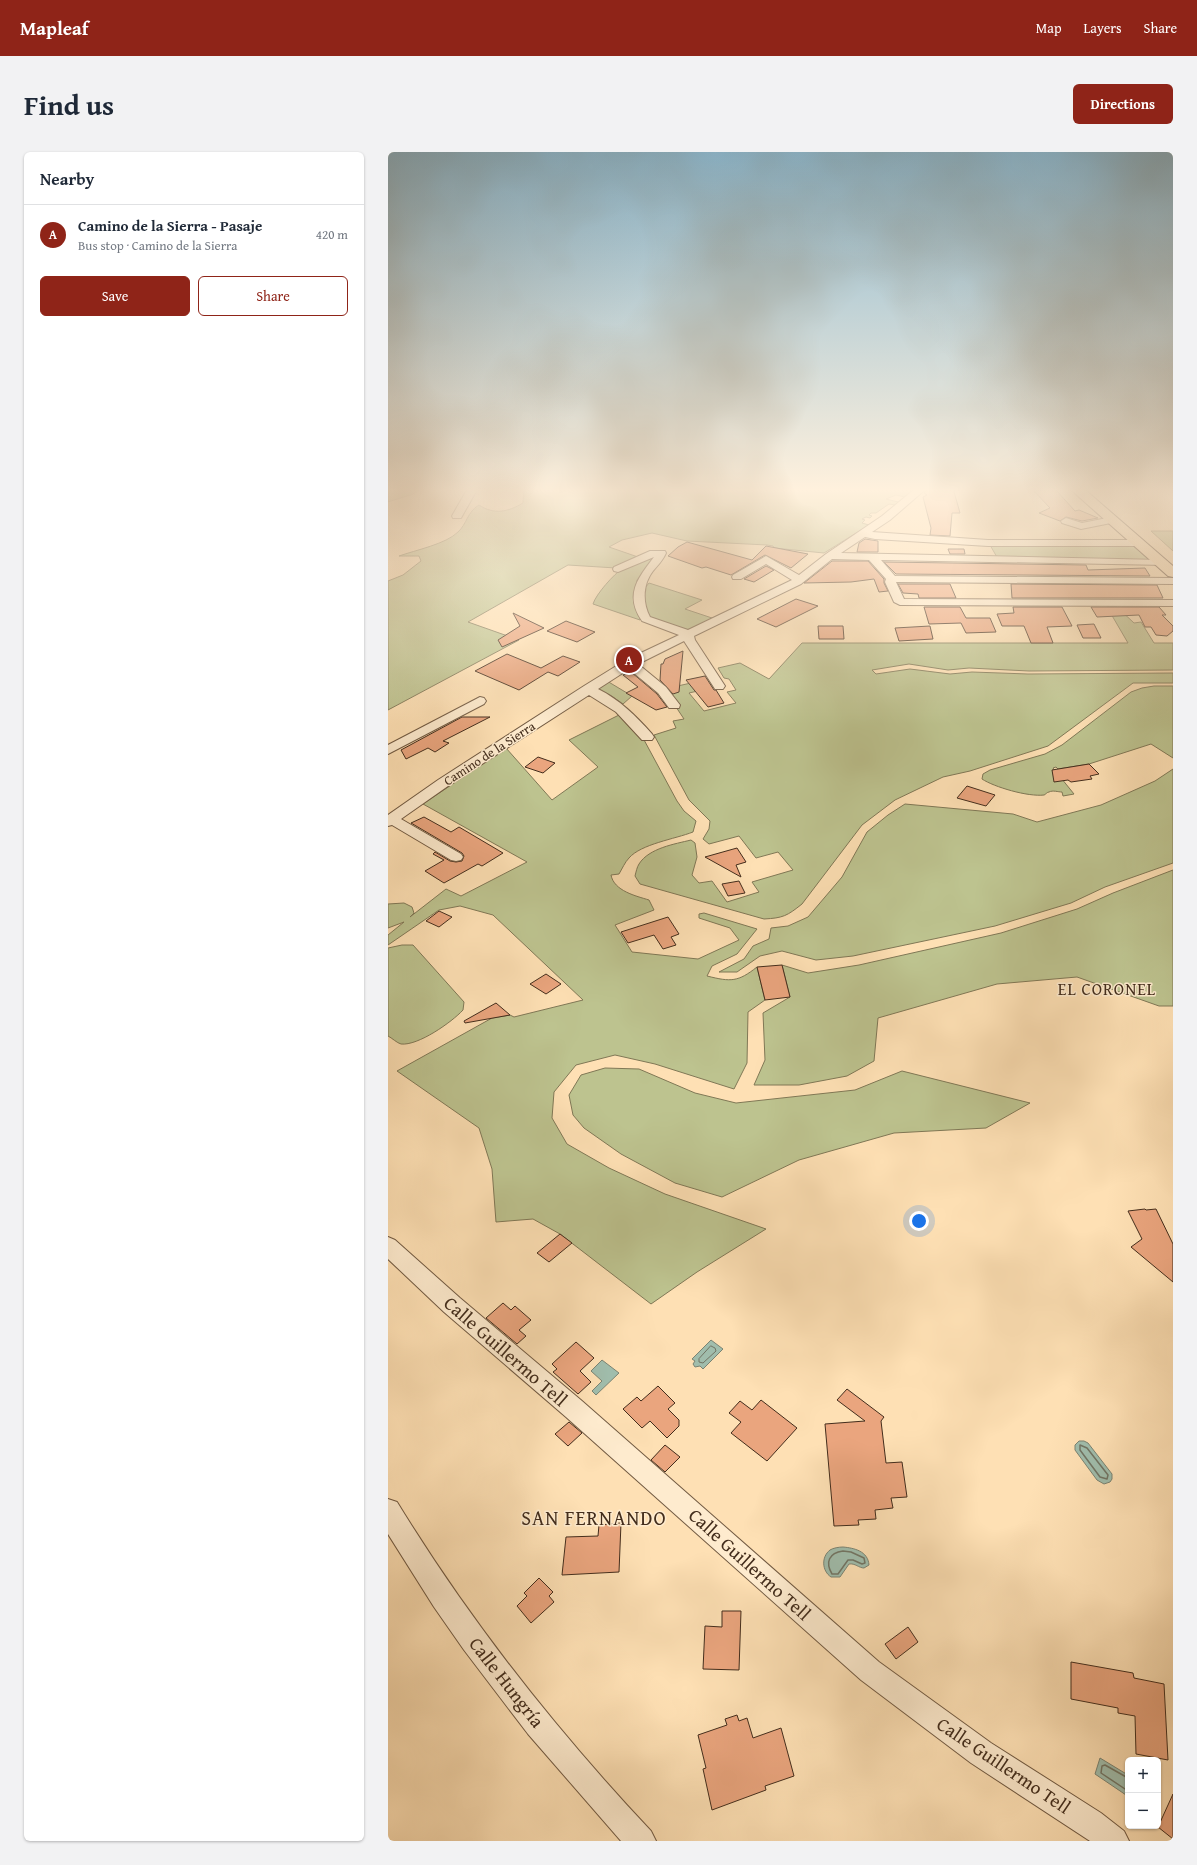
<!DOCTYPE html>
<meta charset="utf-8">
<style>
:root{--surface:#fff;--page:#f2f2f3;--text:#1f2937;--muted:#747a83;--line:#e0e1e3;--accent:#8f2418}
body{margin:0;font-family:"Gentium Book Plus",serif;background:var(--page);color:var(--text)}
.controls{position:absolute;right:12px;bottom:12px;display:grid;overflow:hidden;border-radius:6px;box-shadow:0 1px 3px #0004}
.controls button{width:36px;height:36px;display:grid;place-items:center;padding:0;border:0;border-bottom:1px solid var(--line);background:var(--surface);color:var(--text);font:20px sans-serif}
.you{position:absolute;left:531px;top:1069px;width:14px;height:14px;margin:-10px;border:3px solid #fff;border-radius:50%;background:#1a73e8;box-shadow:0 0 0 6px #1a73e833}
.badge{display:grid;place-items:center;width:26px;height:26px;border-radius:50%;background:var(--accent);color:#fff;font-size:13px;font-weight:700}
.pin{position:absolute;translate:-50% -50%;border:2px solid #fff;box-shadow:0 1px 4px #0006}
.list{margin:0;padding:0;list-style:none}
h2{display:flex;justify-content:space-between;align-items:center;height:52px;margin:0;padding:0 16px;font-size:17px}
h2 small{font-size:13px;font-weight:400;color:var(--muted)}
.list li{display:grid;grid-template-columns:26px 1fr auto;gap:12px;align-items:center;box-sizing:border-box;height:60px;padding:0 16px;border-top:1px solid var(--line)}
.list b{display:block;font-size:15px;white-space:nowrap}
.list p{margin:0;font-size:13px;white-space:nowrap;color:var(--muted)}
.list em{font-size:13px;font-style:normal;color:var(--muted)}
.actions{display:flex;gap:8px;padding:12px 16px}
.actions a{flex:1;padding:9px 0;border:1px solid var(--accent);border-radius:6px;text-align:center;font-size:14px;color:var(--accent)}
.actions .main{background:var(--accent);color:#fff}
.map{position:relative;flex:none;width:785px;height:1689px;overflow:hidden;border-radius:6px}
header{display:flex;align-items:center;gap:24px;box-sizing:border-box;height:56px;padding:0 20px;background:var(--accent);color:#fff}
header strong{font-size:19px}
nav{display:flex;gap:22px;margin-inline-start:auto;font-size:14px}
.intro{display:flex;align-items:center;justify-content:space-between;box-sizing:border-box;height:96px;padding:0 24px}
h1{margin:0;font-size:28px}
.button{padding:10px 18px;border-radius:6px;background:var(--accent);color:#fff;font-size:14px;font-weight:700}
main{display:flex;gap:24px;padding:0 24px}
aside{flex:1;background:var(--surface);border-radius:6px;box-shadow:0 1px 3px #0004}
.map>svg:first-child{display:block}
</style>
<header>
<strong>Mapleaf</strong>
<nav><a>Map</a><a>Layers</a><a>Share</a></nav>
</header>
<div class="intro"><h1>Find us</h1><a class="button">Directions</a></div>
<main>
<aside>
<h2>Nearby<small></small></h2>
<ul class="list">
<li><span class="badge">A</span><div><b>Camino de la Sierra - Pasaje</b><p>Bus stop · Camino de la Sierra</p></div><em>420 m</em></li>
</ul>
<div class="actions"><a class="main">Save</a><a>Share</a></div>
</aside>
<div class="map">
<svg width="785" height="1689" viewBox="0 0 785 1689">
<rect width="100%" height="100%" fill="#fee0b4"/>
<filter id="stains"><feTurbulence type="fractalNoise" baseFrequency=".005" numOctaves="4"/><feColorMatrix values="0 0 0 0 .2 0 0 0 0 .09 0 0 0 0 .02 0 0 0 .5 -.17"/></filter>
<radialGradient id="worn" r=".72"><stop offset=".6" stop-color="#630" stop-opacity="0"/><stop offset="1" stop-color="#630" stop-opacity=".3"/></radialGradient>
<g fill="#bdc38f" stroke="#807856">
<polygon points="0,336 34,336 25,342 0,350"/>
<path d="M 136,336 L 527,336 L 517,345 L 508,343 L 498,347 L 510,350 L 507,353 L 501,352 L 488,361 L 483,361 L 481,363 L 484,364 L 482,366 L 478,365 L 474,367 L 477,368 L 474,371 L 481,373 L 436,401 L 386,396 L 385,394 L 379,393 L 299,389 L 264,381 L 234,388 L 221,395 L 250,405 L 272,399 L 228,416 L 180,413 L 80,470 L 131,488 L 0,558 L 0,429 L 15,423 L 33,409 L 31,404 L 11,404 C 28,398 58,392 70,380 C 79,372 79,360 91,353 C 106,363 120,360 135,351 Z"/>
<polygon points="763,379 785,379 785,399"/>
<polygon points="743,392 764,410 610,407 602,393"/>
<path d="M 265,404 L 268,405 L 266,408 L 249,428 L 248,439 L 252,468 L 205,452 C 208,442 226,422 235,416 C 244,411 256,408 265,404 Z"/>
<polygon points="261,431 314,448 297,457 324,466 300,479 263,466 258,461 255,446 257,436"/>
<path d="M 719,455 L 729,455 L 746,471 L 753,470 L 766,491 L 785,491 L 785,518 L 641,519 L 581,516 L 560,518 L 521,512 L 484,518 L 488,522 L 522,517 L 562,522 L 584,520 L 640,522 L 785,521 L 785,531 L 745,531 L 660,594 L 582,619 L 555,625 L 507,648 L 474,673 L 414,752 C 399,764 395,766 376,767 L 252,732 L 247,724 C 248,720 249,715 251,712 C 261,696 287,692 303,688 L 307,691 L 309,705 L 304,723 L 311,731 L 324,729 L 339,750 L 371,740 L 364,730 L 405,718 L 390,700 L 368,706 L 351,684 L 321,692 L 315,687 L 321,677 L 322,669 L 301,648 L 266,583 L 288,576 L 285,569 L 296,567 L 276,537 L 321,527 L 327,535 L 301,541 L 316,559 L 348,551 L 339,540 L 348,538 L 341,527 L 336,526 L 330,516 L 352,511 L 381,527 L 414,491 L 740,491 Z"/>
<polygon points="219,529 244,544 235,552 222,543 207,536"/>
<path d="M 766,534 L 785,534 L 785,606 L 763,592 L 701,612 L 670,617 L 668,615 L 665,616 L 686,642 L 675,644 L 674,640 C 670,640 665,638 661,640 C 657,641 659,642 656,643 C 640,645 606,635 594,627 L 595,622 L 602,618 L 657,602 L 674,593 L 743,540 L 754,536 Z"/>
<path d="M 231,563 L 255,586 L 289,649 L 296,659 L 308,669 L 305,680 C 287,687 253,692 241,706 C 237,710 234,717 231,722 L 223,723 C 226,739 248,744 261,748 L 266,758 L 227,773 L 244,800 L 310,807 L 351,788 L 342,776 L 311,766 L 311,762 L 316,761 L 369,777 L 349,802 L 324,814 L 319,824 C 343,830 350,830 369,815 L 377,848 L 360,860 L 359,911 L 346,937 L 267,912 L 227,903 L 188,913 L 166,940 L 164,966 L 179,992 L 221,1016 L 277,1042 L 378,1077 L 309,1120 L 263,1152 L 172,1082 L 145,1067 L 108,1070 L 104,1017 L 91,976 L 9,919 L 104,866 L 122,863 L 126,865 L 195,848 L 105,763 L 72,754 L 51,758 L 0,793 L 0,783 L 16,770 L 0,776 L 0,752 L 16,751 L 24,755 L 26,761 L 22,765 L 58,737 L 73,744 L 139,710 L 35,652 L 118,596 L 164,648 L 210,615 L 181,588 Z"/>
<polygon points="785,617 785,711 717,735 683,751 607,774 465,804 428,808 394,799 372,804 349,820 331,820 356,807 365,794 381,787 383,776 400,774 420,765 454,725 479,680 500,663 517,652 625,662 649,670 713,653 767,629"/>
<polygon points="785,718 785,854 771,854 689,825 609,832 490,866 486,909 459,924 411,933 366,933 377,908 375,861 402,845 394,813 420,821 471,813 613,781 689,757 725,741"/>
<path d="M 14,793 L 25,793 L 76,850 L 75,858 C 64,870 30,894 13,892 C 9,891 4,886 0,884 L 0,796 Z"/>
<polygon points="217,916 251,917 307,941 348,951 467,938 514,919 642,951 598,976 506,981 411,1008 334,1045 287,1031 233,1002 196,976 185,963 181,943 193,923"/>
</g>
<g fill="#a0bdac" stroke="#7b8372">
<polygon points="323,1188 335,1197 315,1217 312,1214 307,1215 305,1212 307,1209 304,1207"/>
<polygon points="214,1208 231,1221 208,1243 204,1239 214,1229 203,1219"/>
<polygon points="691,1289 696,1289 700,1291 724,1322 724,1327 722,1330 716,1332 709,1328 687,1298 687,1293"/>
<path d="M 455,1395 C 466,1396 480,1399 481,1413 L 476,1416 C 471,1416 467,1411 461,1412 L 452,1425 L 443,1425 C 434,1419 433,1405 442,1398 C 445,1396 451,1395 455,1395 Z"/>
<polygon points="712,1606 740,1623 740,1642 738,1643 707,1622"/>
</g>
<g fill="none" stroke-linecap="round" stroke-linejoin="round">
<polygon stroke="#727564" stroke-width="1" points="323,1194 327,1196 328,1199 315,1211 311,1210 311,1207"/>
<g stroke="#727564" stroke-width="1.5">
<polygon points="692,1293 699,1296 720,1323 719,1327 712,1325 692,1298"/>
<path d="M 455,1399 L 463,1400 L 476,1406 L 477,1411 L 474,1412 L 465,1408 L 460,1408 L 450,1422 L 444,1422 C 437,1410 441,1401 455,1399 Z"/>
<polyline points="740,1626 717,1613 714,1614 713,1621 740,1639"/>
</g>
</g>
<g fill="#eaa57e" stroke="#432d1c">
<polygon points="540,336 565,336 572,361 564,361 562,384 542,383 543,376 535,345 539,343 536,341"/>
<polygon points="667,337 687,359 691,358 710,366 694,369 678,365 672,369 651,361 662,356 646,339"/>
<polygon points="477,387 490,389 490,400 469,400 471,391"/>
<polygon points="299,390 364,408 378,394 420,402 403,416 377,403 343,423 318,415 314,416 280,404 290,395"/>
<polygon points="560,397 576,397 577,402 562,402"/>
<polygon points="444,409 480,409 496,427 496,431 500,439 491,440 486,427 463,430 416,431"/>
<polygon points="496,410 698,413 700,418 757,416 762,424 508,422"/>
<polygon points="378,414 386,418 366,430 356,427"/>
<polygon points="510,432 562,432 568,446 531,446 530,442 515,441"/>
<polygon points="623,432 769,433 775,446 624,446"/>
<polygon points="408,447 430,454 388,475 369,467"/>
<polygon points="536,455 572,455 578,466 602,466 608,480 578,481 573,471 541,472"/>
<polygon points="625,455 674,455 684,474 659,475 665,491 643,491 636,474 614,474 609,462 626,461"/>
<polygon points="703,455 771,455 778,463 774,463 785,474 785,479 779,484 768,483 763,475 757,475 751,463 709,465"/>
<polygon points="125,461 156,476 114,495 110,488 132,474"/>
<polygon points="178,469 207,480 189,490 159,479"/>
<polygon points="706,472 713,486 695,486 689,473"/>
<polygon points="430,474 455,474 456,487 431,487"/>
<polygon points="542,474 545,487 511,489 507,476"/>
<polygon points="295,499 291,540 285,542 272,528 273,512 275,512 277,507"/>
<polygon points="119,502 153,516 175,504 192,510 170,524 160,520 131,538 87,519"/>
<polygon points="243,520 269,542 279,555 268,558 238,541 250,535 235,523"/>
<polygon points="317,524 326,538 328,538 336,551 320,555 298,528"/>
<polygon points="74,565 102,565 55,589 61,591 47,600 40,596 18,607 13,598"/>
<polygon points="150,605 167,611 155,621 137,615"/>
<polygon points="701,612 711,622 702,624 704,627 683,630 680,628 666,630 664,618"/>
<polygon points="579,634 607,643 598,654 569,646"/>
<polygon points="36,665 63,680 71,675 115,701 94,714 90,712 56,731 37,719 56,708 45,702 47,700 62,709 68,710 74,709 76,704 74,701 23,671"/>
<polygon points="349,696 358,710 348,713 353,725 317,705"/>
<polygon points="351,729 357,741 340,744 334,732"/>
<polygon points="51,759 64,765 51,775 38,769"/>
<polygon points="280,765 291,782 283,785 288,793 275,797 266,783 240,791 233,780"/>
<polygon points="394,813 402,845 377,848 369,815"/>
<polygon points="158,822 173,832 158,842 142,832"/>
<polygon points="108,851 122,863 77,871 76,869"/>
<polygon points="757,1057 758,1058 768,1057 785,1092 785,1130 743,1095 754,1087 740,1059"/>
<polygon points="172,1082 184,1091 161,1110 149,1101"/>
<polygon points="115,1151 123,1158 127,1154 143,1168 131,1178 138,1184 129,1192 98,1166"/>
<polygon points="188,1190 206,1206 192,1219 203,1230 190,1242 165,1220 169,1217 164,1212"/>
<polygon points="270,1234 287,1251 280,1257 291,1268 291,1274 279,1286 262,1269 254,1276 235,1257 249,1245 253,1249"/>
<polygon points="459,1237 496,1265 493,1269 498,1311 514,1310 519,1345 503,1346 505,1356 487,1358 488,1367 470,1368 471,1373 446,1374 437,1272 477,1269 449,1248"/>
<polygon points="373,1248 409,1276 379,1309 343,1281 353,1270 341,1261 352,1249 364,1258"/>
<polygon points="181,1270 194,1281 180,1294 167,1282"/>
<polygon points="277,1293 292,1305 277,1320 263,1308"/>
<polygon points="233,1371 231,1420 174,1423 178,1385 210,1384 211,1373"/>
<polygon points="151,1426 165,1440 161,1444 166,1450 143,1471 129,1454 139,1444 136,1441"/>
<polygon points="334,1459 353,1459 351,1518 315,1517 317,1474 334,1475"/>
<polygon points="520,1475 530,1490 508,1507 497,1492"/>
<polygon points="683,1510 745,1521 746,1526 776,1532 780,1608 748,1602 747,1564 730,1561 730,1556 683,1547"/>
<polygon points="349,1563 351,1569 359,1566 365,1586 393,1576 406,1624 377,1634 378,1638 324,1658 315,1617 318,1616 310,1583 339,1573 337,1567"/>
<polygon points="785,1642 785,1687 770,1675"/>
</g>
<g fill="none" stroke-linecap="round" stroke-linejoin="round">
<defs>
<g id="minor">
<polygon points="80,336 90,336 73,366 65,366 64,364"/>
<path d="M 528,336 L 539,336 L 502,368 L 484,380 L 600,388 L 751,388 L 756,391 L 751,394 L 600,394 L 487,387 L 477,385 L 453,401 L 774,408 L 779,411 L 778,413 L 493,408 L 507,424 L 785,426 L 785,432 L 508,430 L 516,447 L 785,448 L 785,454 L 512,453 L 506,450 L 497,430 L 498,427 L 481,408 L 444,407 L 413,432 L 306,484 L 307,488 L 337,534 L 335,537 L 327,537 L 296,489 L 250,512 L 278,535 L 292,553 L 291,556 L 281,556 L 270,541 L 241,517 L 210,537 C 232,548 248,564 264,582 L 266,585 L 264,588 L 254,588 L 228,560 L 201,543 L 60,634 L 13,667 L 73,702 L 75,705 L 73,708 L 68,709 L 63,708 L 4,673 L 0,674 L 0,663 L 50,628 L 196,534 L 238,508 L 291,483 L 254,469 C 236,443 250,426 266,405 L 230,420 L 226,419 L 225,417 L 226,415 L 262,399 L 277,399 L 278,401 C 275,408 270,413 265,419 C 255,432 254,450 262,465 L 300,478 L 404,428 L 378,412 L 353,427 L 345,427 L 344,425 L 345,423 L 378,404 L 411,423 L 438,402 L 494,364 Z"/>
<polygon points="724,365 728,366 729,368 728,370 693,377 674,371 673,369 678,366 694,371"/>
<polygon points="92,545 96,546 98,549 96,552 0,602 0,593"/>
<polygon points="0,1085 7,1088 72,1146 194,1249 491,1510 603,1591 713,1661 736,1679 741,1689 702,1689 583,1611 473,1528 178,1265 56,1160 0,1107"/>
<path d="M 0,1347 L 9,1350 C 82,1469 167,1577 263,1679 L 268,1689 L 233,1689 L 140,1582 L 76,1498 L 46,1455 L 0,1382 Z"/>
</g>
<polygon id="major" points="681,336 695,336 785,414 785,425 780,424"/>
</defs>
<use href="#minor" stroke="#725a42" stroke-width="2"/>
<use href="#major" stroke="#432d1c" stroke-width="2"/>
<use href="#minor" fill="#feebce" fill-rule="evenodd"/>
<use href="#major" fill="#fee0b4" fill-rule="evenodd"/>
</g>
<linearGradient id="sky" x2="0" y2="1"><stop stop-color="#8bb8d0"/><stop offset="0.59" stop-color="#fff1dd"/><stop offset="1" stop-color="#fff1dd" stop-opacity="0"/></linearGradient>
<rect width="785" height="573" fill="url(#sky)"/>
<g text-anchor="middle" stroke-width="3" stroke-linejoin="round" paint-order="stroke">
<g font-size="13" fill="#432d1c" stroke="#feebce">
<text transform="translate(101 601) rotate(-33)" y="5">Camino de la Sierra</text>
</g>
<g font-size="17" letter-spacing="1" fill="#432d1c" stroke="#feebce">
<text x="719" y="843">EL CORONEL</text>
</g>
<g font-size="19" fill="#432d1c" stroke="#feebce">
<text transform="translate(118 1199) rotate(41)" y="7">Calle Guillermo Tell</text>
<text transform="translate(362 1412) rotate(42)" y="7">Calle Guillermo Tell</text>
<text transform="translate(119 1530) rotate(52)" y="7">Calle Hungría</text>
<text transform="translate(616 1613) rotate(34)" y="7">Calle Guillermo Tell</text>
</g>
<g font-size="20" letter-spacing="1" fill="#432d1c" stroke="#feebce">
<text x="206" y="1373">SAN FERNANDO</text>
</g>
</g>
<rect width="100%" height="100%" filter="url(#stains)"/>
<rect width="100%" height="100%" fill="url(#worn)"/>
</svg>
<div class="controls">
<button>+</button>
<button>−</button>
</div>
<div class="you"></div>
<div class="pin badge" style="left:241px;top:508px">A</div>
</div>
</main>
